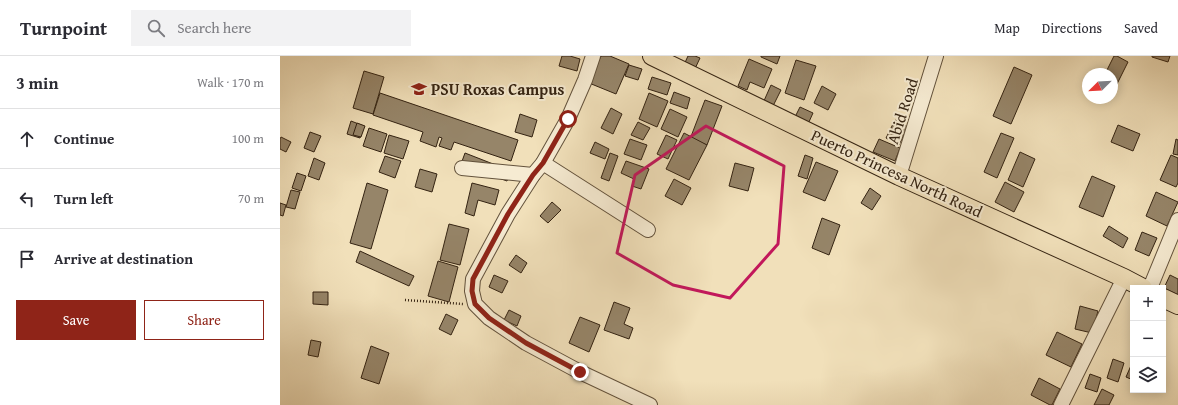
<!DOCTYPE html>
<meta charset="utf-8">
<style>
:root{--surface:#fff;--page:#f2f2f3;--text:#2b2b33;--muted:#7c7c81;--line:#e1e1e2;--accent:#8f2418}
body{margin:0;font-family:"Gentium Book Plus",serif;background:var(--page);color:var(--text)}
.controls{position:absolute;right:12px;bottom:12px;display:grid;overflow:hidden;border-radius:0px;box-shadow:0 2px 10px #0003}
.controls button{width:36px;height:36px;display:grid;place-items:center;padding:0;border:0;border-bottom:1px solid var(--line);background:var(--surface);color:var(--text);font:20px sans-serif}
.compass{position:absolute;left:802px;top:12px;width:36px;height:36px;border-radius:50%;background:var(--surface);box-shadow:0 2px 10px #0003;rotate:246deg}
.stop{position:absolute;width:12px;height:12px;margin:-9px;border:3px solid #8f2418;border-radius:50%;background:#fff}
.stop.end{background:#8f2418;border-color:#fff;box-shadow:0 1px 4px #0008}
.list{margin:0;padding:0;list-style:none}
h2{display:flex;justify-content:space-between;align-items:center;height:52px;margin:0;padding:0 16px;font-size:17px}
h2 small{font-size:13px;font-weight:400;color:var(--muted)}
.list li{display:grid;grid-template-columns:26px 1fr auto;gap:12px;align-items:center;box-sizing:border-box;height:60px;padding:0 16px;border-top:1px solid var(--line)}
.list b{display:block;font-size:15px;white-space:nowrap}
.list em{font-size:13px;font-style:normal;color:var(--muted)}
.actions{display:flex;gap:8px;padding:12px 16px}
.actions a{flex:1;padding:9px 0;border:1px solid var(--accent);border-radius:0px;text-align:center;font-size:14px;color:var(--accent)}
.actions .main{background:var(--accent);color:#fff}
.icon{flex:none;width:22px;height:22px;fill:none;stroke:currentColor;stroke-width:2;stroke-linecap:round;stroke-linejoin:round}
.map{position:relative;flex:none;width:898px;height:349px;overflow:hidden}
header{display:flex;align-items:center;gap:24px;box-sizing:border-box;height:56px;padding:0 20px;background:var(--surface);border-bottom:1px solid var(--line)}
header strong{font-size:19px}
nav{display:flex;gap:22px;margin-inline-start:auto;font-size:14px}
.search{width:280px;height:36px;background:var(--page);display:flex;align-items:center;gap:10px;box-sizing:border-box;padding:0 14px;border-radius:0px;color:var(--muted);font-size:15px}
main{display:flex}
aside{flex:1;background:var(--surface)}
.map>svg:first-child{display:block}
</style>
<header>
<strong>Turnpoint</strong>
<div class="search"><svg class="icon" aria-label="search" viewBox="0 0 24 24"><circle cx="10" cy="10" r="6"/><path d="M15 15l6 6"/></svg>Search here</div>
<nav><a>Map</a><a>Directions</a><a>Saved</a></nav>
</header>
<main>
<aside>
<h2>3 min<small>Walk · 170 m</small></h2>
<ul class="list">
<li><svg class="icon" aria-label="ahead" viewBox="0 0 24 24"><path d="M12 20V5M6 11l6-6 6 6"/></svg><div><b>Continue</b></div><em>100 m</em></li>
<li><svg class="icon" aria-label="left" viewBox="0 0 24 24"><path d="M17 20v-9H6M10 6l-5 5 5 5"/></svg><div><b>Turn left</b></div><em>70 m</em></li>
<li><svg class="icon" aria-label="arrive" viewBox="0 0 24 24"><path d="M6 21V4h12l-3 4 3 4H6"/></svg><div><b>Arrive at destination</b></div></li>
</ul>
<div class="actions"><a class="main">Save</a><a>Share</a></div>
</aside>
<div class="map">
<svg width="898" height="349" viewBox="0 0 898 349">
<rect width="100%" height="100%" fill="#f1e0ba"/>
<filter id="stains"><feTurbulence type="fractalNoise" baseFrequency=".005" numOctaves="4"/><feColorMatrix values="0 0 0 0 .2 0 0 0 0 .09 0 0 0 0 .02 0 0 0 .5 -.17"/></filter>
<radialGradient id="worn" r=".72"><stop offset=".6" stop-color="#630" stop-opacity="0"/><stop offset="1" stop-color="#630" stop-opacity=".3"/></radialGradient>
<g fill="#968569" stroke="#342312">
<polygon points="282,0 290,0 300,3 297,15 279,10"/>
<polygon points="321,0 330,0 349,8 336,38 309,27"/>
<polygon points="408,0 415,0 420,2 413,17 402,13"/>
<polygon points="481,0 500,0 497,8 481,1"/>
<polygon points="834,0 837,0 848,6 837,28 832,25 832,18 825,18"/>
<polygon points="872,0 890,0 888,6 872,1"/>
<polygon points="469,3 492,13 484,32 470,26 467,34 458,30"/>
<polygon points="516,4 536,10 524,44 505,37"/>
<polygon points="349,9 362,13 358,24 345,20"/>
<polygon points="734,11 752,19 731,68 713,60"/>
<polygon points="84,15 104,21 93,58 73,52"/>
<polygon points="372,21 391,27 387,39 368,33"/>
<polygon points="491,29 501,34 492,52 483,47"/>
<polygon points="542,30 556,38 548,54 534,47"/>
<polygon points="394,36 410,42 407,53 390,47"/>
<polygon points="100,37 238,84 231,105 174,86 171,94 159,90 162,82 159,81 156,91 140,85 143,76 93,59"/>
<polygon points="369,37 388,45 377,71 359,63"/>
<polygon points="425,44 442,50 427,89 410,83"/>
<polygon points="520,51 533,57 528,68 515,61"/>
<polygon points="331,52 342,58 333,78 321,72"/>
<polygon points="390,53 407,61 398,81 381,73"/>
<polygon points="240,58 257,64 252,81 235,76"/>
<polygon points="615,64 628,71 619,89 606,82"/>
<polygon points="71,65 84,70 80,82 67,78"/>
<polygon points="358,66 370,72 363,84 351,79"/>
<polygon points="77,67 85,70 81,81 73,79"/>
<polygon points="838,69 860,78 853,95 831,86"/>
<polygon points="89,72 107,78 101,96 83,90"/>
<polygon points="30,76 41,80 34,96 24,92"/>
<polygon points="404,77 427,89 409,124 386,113"/>
<polygon points="721,77 734,82 717,122 704,116"/>
<polygon points="109,79 129,85 123,103 104,97"/>
<polygon points="386,79 397,84 388,103 377,98"/>
<polygon points="1,81 11,86 6,96 0,93 0,83"/>
<polygon points="350,83 367,89 361,104 344,98"/>
<polygon points="599,83 620,92 615,105 593,96"/>
<polygon points="896,83 898,84 898,99 893,98"/>
<polygon points="315,86 329,93 325,103 310,97"/>
<polygon points="740,96 755,103 743,131 728,124"/>
<polygon points="185,97 231,115 227,125 181,108"/>
<polygon points="330,97 338,100 329,125 321,122"/>
<polygon points="525,99 533,102 527,123 518,120"/>
<polygon points="891,99 898,102 898,127 896,131 880,124"/>
<polygon points="105,100 121,105 115,122 99,116"/>
<polygon points="34,102 45,107 39,124 28,120"/>
<polygon points="346,105 369,113 361,133 352,130 354,123 341,117"/>
<polygon points="536,106 558,115 545,145 523,136"/>
<polygon points="455,107 474,112 468,135 449,130"/>
<polygon points="140,113 157,118 152,136 135,131"/>
<polygon points="17,117 26,120 21,135 12,132"/>
<polygon points="812,120 835,130 823,161 799,151"/>
<polygon points="394,123 411,132 402,149 385,140"/>
<polygon points="725,126 744,136 734,156 715,146"/>
<polygon points="87,127 108,134 91,193 70,187"/>
<polygon points="192,127 219,134 215,149 198,144 194,160 185,157"/>
<polygon points="590,132 601,140 592,154 581,147"/>
<polygon points="11,134 20,136 15,153 6,151"/>
<polygon points="876,136 898,146 887,170 866,160"/>
<polygon points="272,146 281,154 268,167 260,160"/>
<polygon points="0,147 6,149 3,160 0,159"/>
<polygon points="542,162 560,169 549,199 532,192"/>
<polygon points="169,168 189,173 180,209 160,204"/>
<polygon points="829,170 848,182 843,192 823,180"/>
<polygon points="862,176 877,182 869,200 855,194"/>
<polygon points="80,195 134,220 129,230 76,206"/>
<polygon points="236,199 247,207 241,217 229,209"/>
<polygon points="158,205 178,211 169,246 148,240"/>
<polygon points="214,219 228,225 222,237 209,231"/>
<polygon points="890,219 898,223 898,239 884,232"/>
<polygon points="33,236 48,236 48,249 33,248"/>
<polygon points="334,246 350,252 344,268 353,272 349,283 324,274"/>
<polygon points="800,250 818,255 812,277 795,273"/>
<polygon points="229,254 241,260 237,270 224,264"/>
<polygon points="166,258 178,264 171,279 159,273"/>
<polygon points="300,261 320,269 309,296 289,287"/>
<polygon points="777,276 802,288 791,311 766,299"/>
<polygon points="31,284 41,286 38,301 28,299"/>
<polygon points="91,290 109,297 99,328 81,322"/>
<polygon points="833,303 844,307 838,326 827,322"/>
<polygon points="853,305 853,324 846,321"/>
<polygon points="810,318 821,322 817,336 805,332"/>
<polygon points="759,322 780,333 772,349 770,349 751,339"/>
<polygon points="822,333 834,339 829,349 814,349"/>
</g>
<g fill="none" stroke-linecap="round" stroke-linejoin="round">
<defs>
<g id="minor">
<polyline points="313,0 305,24 288,63 263,107 253,119 228,158 193,223 192,235 195,248 209,262 246,287 300,316 370,349"/>
<polyline points="263,107 368,174"/>
<polyline points="182,112 253,119"/>
<polyline points="619,120 656,0"/>
<polyline points="870,232 898,164"/>
<polyline points="781,349 844,222"/>
</g>
<g id="major">
<polyline points="372,0 619,120 844,222 863,232"/>
<polyline points="883,242 898,249"/>
</g>
</defs>
<use href="#minor" stroke="#63523c" stroke-width="16"/>
<use href="#major" stroke="#342312" stroke-width="20"/>
<polyline stroke="#342312" stroke-width="2.5" stroke-dasharray="1 2" stroke-linecap="butt" points="125,244 183,248"/>
<use href="#minor" stroke="#f6ebd2" stroke-width="14"/>
<use href="#major" stroke="#f1e0ba" stroke-width="18"/>
</g>
<g fill="none" stroke-linecap="round" stroke-linejoin="round">
<polyline stroke="#8f2418" stroke-width="5" points="288,63 263,107 253,119 228,158 193,223 192,235 195,248 209,262 246,287 300,316"/>
</g>
<path fill="none" stroke="#c2185b" stroke-width="3" stroke-linejoin="round" d="M 426,70 L 504,110 L 498,188 L 450,242 L 393,229 L 337,197 L 355,119 Z"/>
<defs>
<symbol id="school-bare" viewBox="-9 -9 18 18"><path d="M0-5L7-2L0 1L-7-2ZM-4 1L0 2.5L4 1V4Q0 6-4 4Z" fill="#8f2418" stroke="#f6ebd2" stroke-width="2.5" paint-order="stroke"/></symbol>
</defs>
<g fill-rule="evenodd">
<use href="#school-bare" x="128" y="22" width="22" height="22"/>
</g>
<g text-anchor="middle" stroke-width="4" stroke-linejoin="round" paint-order="stroke">
<g font-size="16" font-weight="bold" fill="#342312" stroke="#f6ebd2" text-anchor="start">
<text x="151" y="39">PSU Roxas Campus</text>
</g>
<g font-size="16" fill="#342312" stroke="#f6ebd2">
<text transform="translate(622 55) rotate(-72)" y="6">Abid Road</text>
<text transform="translate(617 117) rotate(25)" y="6">Puerto Princesa North Road</text>
</g>
</g>
<rect width="100%" height="100%" filter="url(#stains)"/>
<rect width="100%" height="100%" fill="url(#worn)"/>
</svg>
<div class="controls">
<button>+</button>
<button>−</button>
<button><svg class="icon" aria-label="layers" viewBox="0 0 24 24"><path d="M12 4l9 5-9 5-9-5zM3 14l9 5 9-5"/></svg></button>
</div>
<svg class="compass" viewBox="-18 -18 36 36"><path d="M0-13l5 13h-10z" fill="#e53935"/><path d="M0 13l5-13h-10z" fill="#7c7c81"/></svg>
<div class="stop" style="left:288px;top:63px"></div>
<div class="stop end" style="left:300px;top:316px"></div>
</div>
</main>
